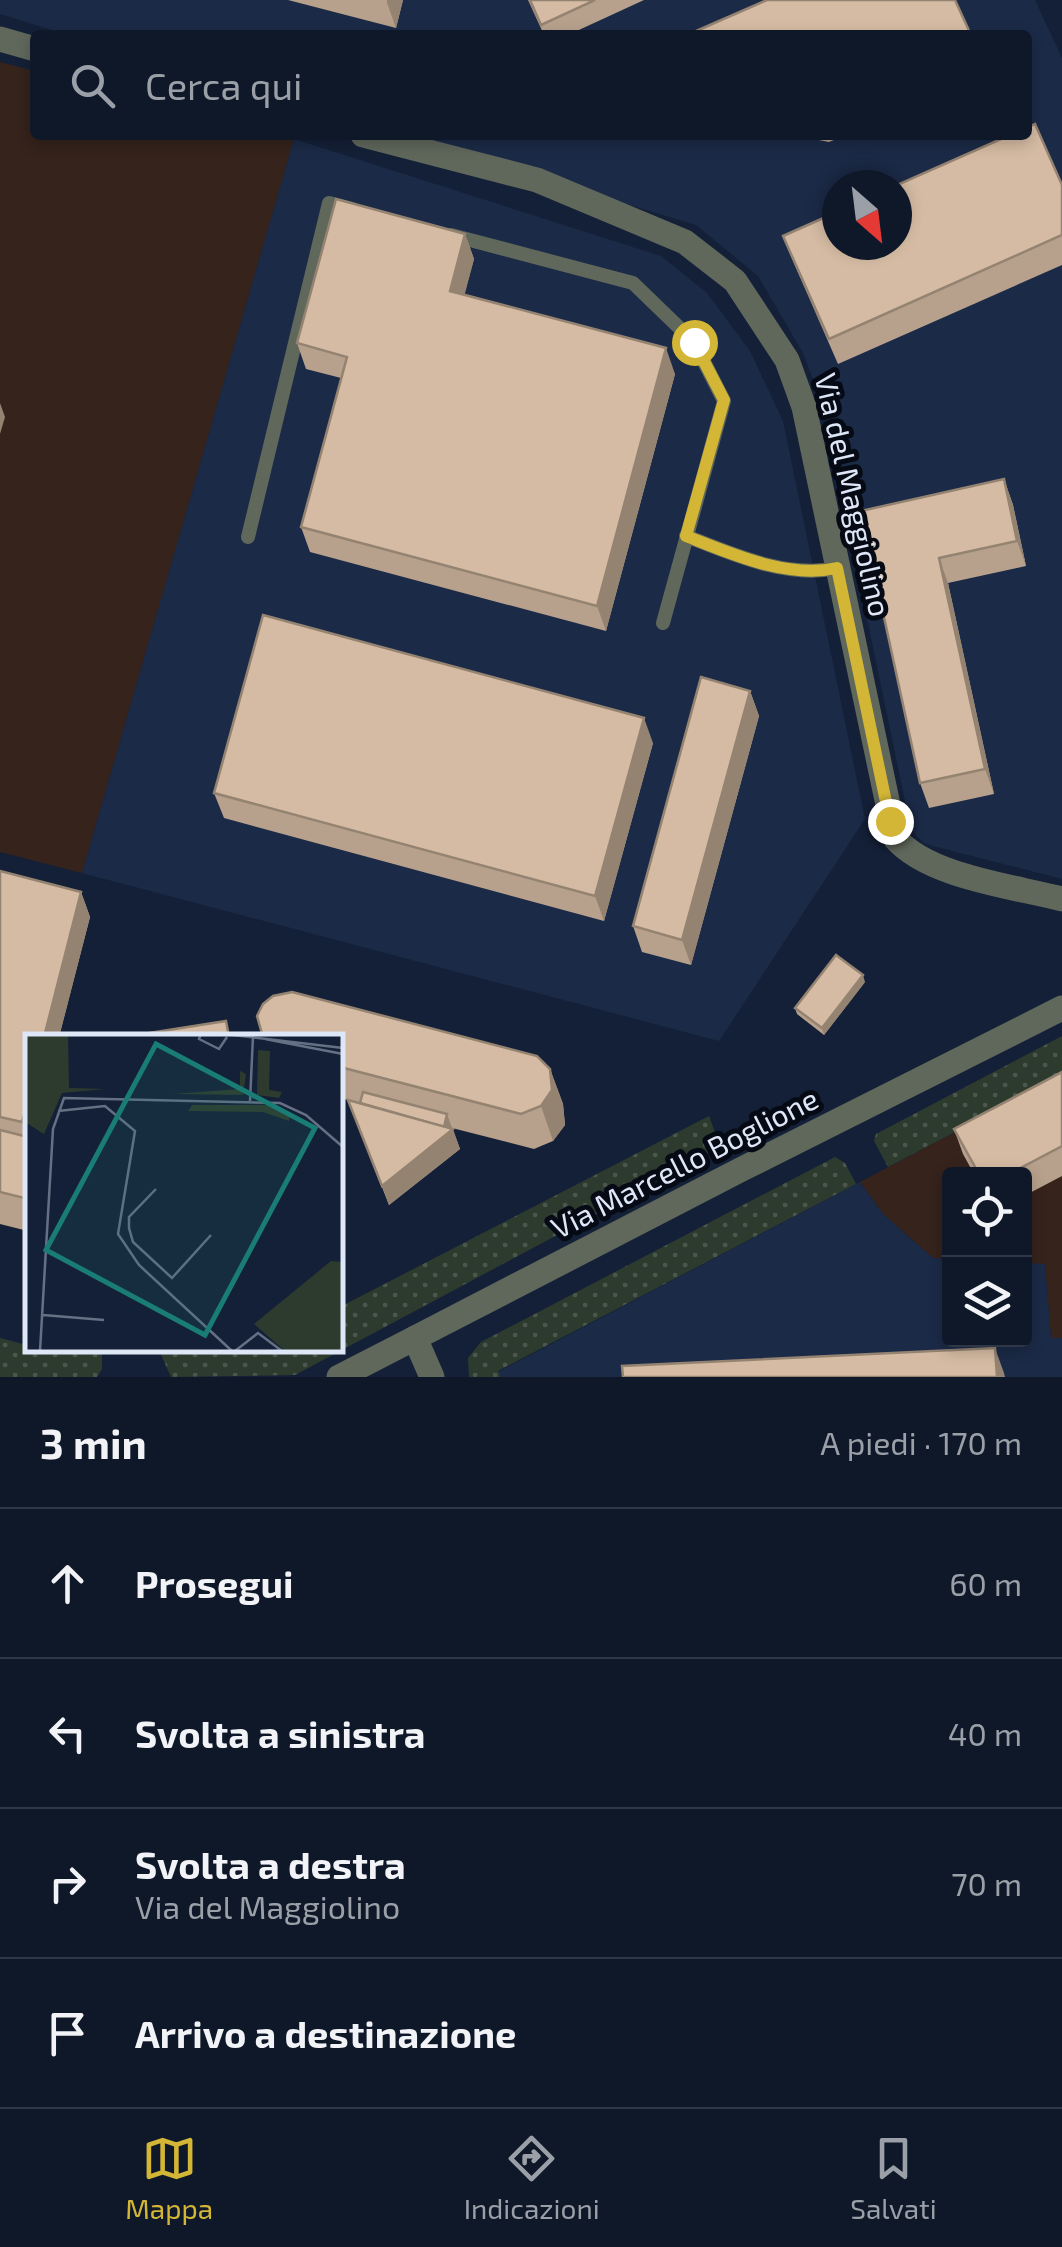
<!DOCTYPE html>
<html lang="it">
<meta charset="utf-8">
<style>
:root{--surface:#0f1829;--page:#1d2535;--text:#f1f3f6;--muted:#9ba0a8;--line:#2f3746;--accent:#d3b635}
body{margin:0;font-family:"Exo 2",sans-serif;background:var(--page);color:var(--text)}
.controls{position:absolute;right:30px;bottom:30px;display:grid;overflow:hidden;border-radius:10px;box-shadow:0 5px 15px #0003}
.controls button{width:90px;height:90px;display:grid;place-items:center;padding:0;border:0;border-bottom:2px solid var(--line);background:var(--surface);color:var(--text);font:50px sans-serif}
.compass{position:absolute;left:822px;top:170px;width:90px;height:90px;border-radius:50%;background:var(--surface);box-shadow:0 5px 15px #0003;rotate:152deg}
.stop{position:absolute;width:30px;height:30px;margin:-22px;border:8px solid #d3b635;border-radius:50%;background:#fff}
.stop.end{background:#d3b635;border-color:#fff;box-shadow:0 2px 10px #0008}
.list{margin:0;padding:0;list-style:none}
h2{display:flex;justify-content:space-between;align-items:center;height:130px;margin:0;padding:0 40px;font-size:42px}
h2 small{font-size:32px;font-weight:400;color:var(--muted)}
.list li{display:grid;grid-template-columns:65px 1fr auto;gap:30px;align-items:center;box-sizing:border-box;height:150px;padding:0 40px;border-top:2px solid var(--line)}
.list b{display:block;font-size:38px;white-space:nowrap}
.list p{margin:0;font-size:32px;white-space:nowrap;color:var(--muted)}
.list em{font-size:32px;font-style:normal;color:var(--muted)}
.icon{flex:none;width:55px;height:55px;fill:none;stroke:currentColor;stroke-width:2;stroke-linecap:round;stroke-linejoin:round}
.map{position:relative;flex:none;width:1062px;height:1377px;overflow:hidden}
.search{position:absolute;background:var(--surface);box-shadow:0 5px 15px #0003;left:30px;right:30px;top:30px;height:110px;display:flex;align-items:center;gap:25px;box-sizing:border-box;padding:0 35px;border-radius:10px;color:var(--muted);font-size:38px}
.sheet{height:730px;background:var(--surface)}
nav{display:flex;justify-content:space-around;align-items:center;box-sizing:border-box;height:140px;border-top:2px solid var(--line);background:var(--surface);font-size:28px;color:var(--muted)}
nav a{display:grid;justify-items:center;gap:5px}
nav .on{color:var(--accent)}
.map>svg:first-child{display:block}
</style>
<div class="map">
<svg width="1062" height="1377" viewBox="0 0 1062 1377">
<defs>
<pattern id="green-dots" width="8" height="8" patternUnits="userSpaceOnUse" patternTransform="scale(2.5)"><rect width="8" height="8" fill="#2d3b2e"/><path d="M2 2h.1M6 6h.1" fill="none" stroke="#4b574d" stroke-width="1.8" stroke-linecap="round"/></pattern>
</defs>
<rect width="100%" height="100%" fill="#142037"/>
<g fill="#35231c">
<polygon points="0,62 35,71 35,135 280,135 294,139 82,873 0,852"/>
<polygon points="1062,1076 1062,1338 1051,1339 1045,1265 1025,1263 1024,1174 950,1174 949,1259 933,1258 910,1238 883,1214 860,1182"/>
</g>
<g fill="#1b2a47" fill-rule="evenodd">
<path d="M 0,0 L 1035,0 L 1062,58 L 1062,879 L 925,844 L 911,830 L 823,406 L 803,353 L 758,276 L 696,225 L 398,135 L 1027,135 L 1027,35 L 68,35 L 0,14 ZM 837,185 L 897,185 L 897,245 L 837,245 Z"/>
<polygon points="294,139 661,256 707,293 750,351 783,421 865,819 719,1041 82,873"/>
<polygon points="860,1182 883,1214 910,1238 933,1258 949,1259 950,1340 1024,1340 1025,1263 1045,1264 1051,1338 1062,1338 1062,1377 501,1377 498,1372"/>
</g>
<g fill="url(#green-dots)">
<polygon points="1062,1036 1062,1076 888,1167 874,1141 876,1134"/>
<polygon points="709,1116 716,1135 707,1155 295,1375 171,1377 159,1350 340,1350 340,1307"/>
<polygon points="835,1157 845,1163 856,1184 498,1371 501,1377 469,1377 468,1358 481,1342"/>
<polygon points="0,1338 27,1345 28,1350 102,1350 102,1369 97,1377 0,1377"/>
</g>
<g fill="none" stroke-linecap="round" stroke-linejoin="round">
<g stroke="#60675b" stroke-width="14">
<polyline points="451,235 633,283 694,342 724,401 663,623"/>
<path d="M 686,536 C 732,554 787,579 837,568"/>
<polyline points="248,537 329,203 352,209"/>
</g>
<g stroke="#60675b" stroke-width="25">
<polyline points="0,39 35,49"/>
<path d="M 363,135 L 537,180 L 685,242 L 735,281 L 787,360 L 804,407 L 895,838 C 929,877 1012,886 1062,899"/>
<polyline points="415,1338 742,1169 1062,1008"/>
</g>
<polyline stroke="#60675b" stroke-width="25" points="339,1377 415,1338 432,1377"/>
</g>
<g fill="#b7a18c">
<polygon points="288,0 403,0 396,28"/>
<polygon points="528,0 644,0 568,35 544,35"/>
<polygon points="793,135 846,135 829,142"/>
<polygon points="1062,185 1062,265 838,364 793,261 783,236"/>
<polygon points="465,234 474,259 464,295 675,374 606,631 310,552 301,527 341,378 306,369 297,343"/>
<polygon points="1004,479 1013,505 1026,566 948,583 994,794 929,808 920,783 861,511"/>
<polygon points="750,691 759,716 691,965 642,952 633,926"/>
<polygon points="653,743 604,921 224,818 214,793"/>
<polygon points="0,871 81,892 90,917 59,1037 28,1037 28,1231 0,1224"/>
<polygon points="865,982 824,1035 797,1014 795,1008"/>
<polygon points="340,1037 550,1069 563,1104 565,1125 553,1141 534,1149 452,1128 460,1149 389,1205 348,1100 340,1098"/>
<polygon points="1062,1072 1062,1176 1024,1196 1024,1174 974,1174 963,1154 954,1129"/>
</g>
<g fill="#958372">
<polygon points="387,0 403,0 396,28 387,3"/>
<polygon points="465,234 474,259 459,316 450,291"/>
<polygon points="666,348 675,374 606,631 597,606"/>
<polygon points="0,403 5,417 0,434"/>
<polygon points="1004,479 1013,505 1026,566 1017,541"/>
<polygon points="939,558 948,583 994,794 985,769"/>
<polygon points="750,691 759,716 691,965 682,940"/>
<polygon points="644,718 653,743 604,921 595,896"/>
<polygon points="81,892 90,917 59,1037 44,1037"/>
<polygon points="863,975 865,982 824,1035 822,1028"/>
<polygon points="550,1069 563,1104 565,1125 553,1141 541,1106"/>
<polygon points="28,1100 28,1138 22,1122"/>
<polygon points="447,1114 452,1128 451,1131 453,1129 460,1149 389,1205 382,1186 443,1132"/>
<polygon points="995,1348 1004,1373 1005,1377 997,1377"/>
</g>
<g fill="#d5bba3" stroke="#958372" stroke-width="2.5">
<polygon points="530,0 595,0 541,25"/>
<polygon points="767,0 955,0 971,35 687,35"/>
<polygon points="1035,124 1062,185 1062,235 829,339 783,236 837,212 837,245 897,245 897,185 1010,135 1027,135 1027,128"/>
<polygon points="336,199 465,234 450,291 666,348 597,606 301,527 347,357 297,343"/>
<polygon points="1004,479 1017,541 939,558 985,769 920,783 861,511"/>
<polygon points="263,615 644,718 595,896 214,793"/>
<polygon points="701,677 750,691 682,940 633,926"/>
<polygon points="0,871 81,892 44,1037 28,1037 28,1100 22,1122 0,1117"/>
<polygon points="836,955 863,975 822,1028 795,1008"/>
<polygon points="292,992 537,1056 550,1069 552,1090 541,1106 521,1114 340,1067 340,1037 263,1037 257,1016 263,1004 273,996"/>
<polygon points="226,1021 229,1037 124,1037"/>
<polygon points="1062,1072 1062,1146 1009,1174 979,1174 954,1129"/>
<polygon points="363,1092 447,1114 444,1127 360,1103"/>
<polygon points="348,1100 453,1129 382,1186"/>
<polygon points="0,1130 28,1137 28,1199 0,1192"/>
<polygon points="995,1348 997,1377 623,1377 622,1366"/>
</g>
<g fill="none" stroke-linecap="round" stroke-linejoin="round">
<path stroke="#d3b635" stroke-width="12" d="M 694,342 L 724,400 L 686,536 C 732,554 787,579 837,568 L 890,821"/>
</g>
<g text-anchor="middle" stroke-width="10" stroke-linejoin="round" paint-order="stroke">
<g font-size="30" fill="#dee7f7" stroke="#060a14">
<text transform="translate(852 495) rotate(77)" y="10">Via del Maggiolino</text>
<text transform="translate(685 1164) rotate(-27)" y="10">Via Marcello Boglione</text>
</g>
</g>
<g transform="translate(25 1034)">
<rect width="318" height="318" fill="#142037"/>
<path d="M 0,0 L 43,0 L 44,54 L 80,55 L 37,59 L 19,100 L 0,88 ZM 233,16 L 245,17 L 244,56 L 257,58 L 254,64 L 232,61 ZM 215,37 L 221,40 L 218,61 L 147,60 L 215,55 ZM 167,71 L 246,71 L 265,82 L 264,87 L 238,78 L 163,77 ZM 306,227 L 317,228 L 317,317 L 260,317 L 229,290 Z" fill="#2d3b2e"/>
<path fill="none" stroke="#657084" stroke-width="2.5" d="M 176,0 L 174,5 L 194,15 L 202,3M 199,0 L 318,14M 240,5 L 318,20M 225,67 L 228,2M 33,77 L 80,72 L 110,97 L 93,200 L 114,231 L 207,317M 131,155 L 104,183 L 104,194 L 108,208 L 147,244 L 186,201M 18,281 L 79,286M 15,317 L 28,95 L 39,64 L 255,69 L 281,81 L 318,113M 210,317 L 233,299 L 257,317"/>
<path fill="#197c75" fill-opacity="0.15" stroke="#197c75" stroke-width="5" d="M 131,10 L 290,94 L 180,301 L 21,216 Z"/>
<rect width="318" height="318" fill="none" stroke="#dee7f7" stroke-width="5"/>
</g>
</svg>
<div class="controls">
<button><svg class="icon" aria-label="locate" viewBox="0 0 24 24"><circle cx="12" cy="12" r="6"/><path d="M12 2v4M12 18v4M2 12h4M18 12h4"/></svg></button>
<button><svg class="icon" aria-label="layers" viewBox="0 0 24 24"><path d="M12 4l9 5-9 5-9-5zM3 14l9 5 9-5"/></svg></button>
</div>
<svg class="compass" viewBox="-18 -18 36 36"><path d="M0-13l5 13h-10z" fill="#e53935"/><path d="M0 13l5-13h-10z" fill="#9ba0a8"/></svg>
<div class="stop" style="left:694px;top:342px"></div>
<div class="stop end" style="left:890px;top:821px"></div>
<div class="search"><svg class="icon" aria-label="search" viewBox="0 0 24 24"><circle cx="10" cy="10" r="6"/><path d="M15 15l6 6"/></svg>Cerca qui</div>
</div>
<section class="sheet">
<h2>3 min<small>A piedi · 170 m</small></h2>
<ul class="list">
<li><svg class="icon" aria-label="ahead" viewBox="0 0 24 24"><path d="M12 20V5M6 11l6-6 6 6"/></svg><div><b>Prosegui</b></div><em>60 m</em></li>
<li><svg class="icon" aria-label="left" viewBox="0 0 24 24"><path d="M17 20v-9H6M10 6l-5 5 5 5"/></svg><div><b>Svolta a sinistra</b></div><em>40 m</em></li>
<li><svg class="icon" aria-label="right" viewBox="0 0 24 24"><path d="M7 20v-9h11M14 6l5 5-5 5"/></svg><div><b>Svolta a destra</b><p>Via del Maggiolino</p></div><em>70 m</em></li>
<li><svg class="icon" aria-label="arrive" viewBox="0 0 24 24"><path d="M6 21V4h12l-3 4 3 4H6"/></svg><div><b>Arrivo a destinazione</b></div></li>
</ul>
</section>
<nav>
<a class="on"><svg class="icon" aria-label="map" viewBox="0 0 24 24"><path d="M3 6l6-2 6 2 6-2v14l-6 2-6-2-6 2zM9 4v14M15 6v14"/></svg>Mappa</a>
<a><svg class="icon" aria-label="directions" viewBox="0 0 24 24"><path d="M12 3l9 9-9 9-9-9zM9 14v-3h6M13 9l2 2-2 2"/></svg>Indicazioni</a>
<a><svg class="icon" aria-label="saved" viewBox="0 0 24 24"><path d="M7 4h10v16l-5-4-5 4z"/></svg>Salvati</a>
</nav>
